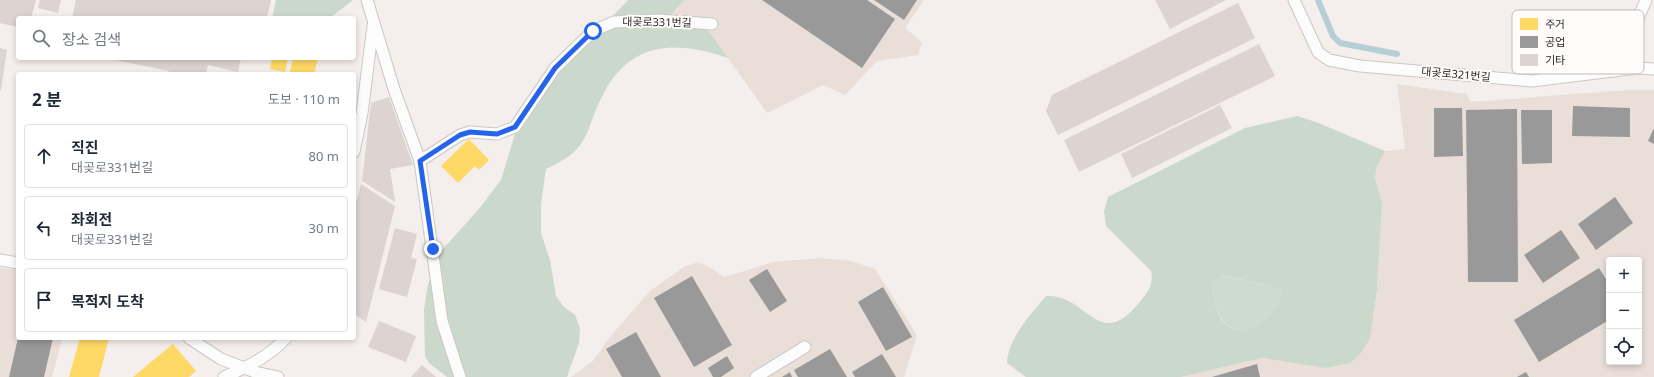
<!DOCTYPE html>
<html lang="ko">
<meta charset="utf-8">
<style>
:root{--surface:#fff;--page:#f2f2f3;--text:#1f2937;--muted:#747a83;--line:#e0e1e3}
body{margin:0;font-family:"Noto Sans","Noto Sans KR",sans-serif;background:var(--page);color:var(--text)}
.controls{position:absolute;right:12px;bottom:12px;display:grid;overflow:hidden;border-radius:4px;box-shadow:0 2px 6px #0003}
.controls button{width:36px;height:36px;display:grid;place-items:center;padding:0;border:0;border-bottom:1px solid var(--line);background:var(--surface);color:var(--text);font:20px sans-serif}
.stop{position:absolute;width:12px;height:12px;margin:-9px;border:3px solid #2563eb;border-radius:50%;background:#fff}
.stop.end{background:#2563eb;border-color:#fff;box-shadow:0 1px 4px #0008}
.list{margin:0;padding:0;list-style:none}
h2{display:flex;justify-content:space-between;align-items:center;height:52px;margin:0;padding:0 16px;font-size:17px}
h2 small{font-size:13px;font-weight:400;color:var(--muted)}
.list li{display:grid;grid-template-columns:26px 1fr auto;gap:12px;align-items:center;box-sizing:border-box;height:64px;margin:0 8px 8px;padding:0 8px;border:1px solid var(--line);border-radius:4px}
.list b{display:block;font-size:15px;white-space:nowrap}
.list p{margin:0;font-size:13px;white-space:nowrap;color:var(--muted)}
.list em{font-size:13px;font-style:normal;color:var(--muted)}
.icon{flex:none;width:22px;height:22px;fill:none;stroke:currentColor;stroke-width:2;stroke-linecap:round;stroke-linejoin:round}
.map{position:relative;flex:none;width:1654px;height:377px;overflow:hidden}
.search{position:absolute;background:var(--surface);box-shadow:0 2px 6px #0003;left:16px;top:16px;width:340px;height:44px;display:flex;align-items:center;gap:10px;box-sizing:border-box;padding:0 14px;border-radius:4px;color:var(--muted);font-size:15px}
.panel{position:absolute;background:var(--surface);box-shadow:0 2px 6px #0003;left:16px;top:72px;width:340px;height:268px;border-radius:4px}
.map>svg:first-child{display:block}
</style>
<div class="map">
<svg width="1654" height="377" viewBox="0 0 1654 377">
<rect width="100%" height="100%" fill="#f4eeec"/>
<g fill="#e9ded8" fill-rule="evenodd">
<polygon points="685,0 924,0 905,28 922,42 918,55 877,61 845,95 823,85 767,113 703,23 664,21"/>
<path d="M 1397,84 L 1467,94 L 1470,102 L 1627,90 L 1654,90 L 1654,377 L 1181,377 L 1262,358 L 1325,368 L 1370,338 L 1377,291 L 1382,203 L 1375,178 L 1377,166 L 1385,151 L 1405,149 ZM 1609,260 L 1639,260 L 1639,362 L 1609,362 Z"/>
<polygon points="821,258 851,261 875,269 917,335 904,377 571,377 593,361 609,338 650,291 684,267 698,262 707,266 725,277 773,262"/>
<polygon points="0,268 18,270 18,338 62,338 52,377 0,377"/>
</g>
<path fill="#cedbcf" d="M 1221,275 L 1273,287 L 1281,293 C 1279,312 1253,338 1232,328 C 1217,321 1212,296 1212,281 Z"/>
<g fill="#cbd9cd" fill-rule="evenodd">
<polygon points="276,0 353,0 330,18 272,18"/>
<path d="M 628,0 L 685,0 L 665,20 L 703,23 L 728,58 C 671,38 625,43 599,103 C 591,119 588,139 574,152 C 566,159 556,164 546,169 L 541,204 L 541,233 L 550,260 L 556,296 L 563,306 L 575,315 L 580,328 L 579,343 L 567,377 L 447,377 L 429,363 L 425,356 L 424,309 L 428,284 L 443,249 L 478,210 L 501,180 L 515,134 L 527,116 L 561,70 Z"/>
<path d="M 1297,116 L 1316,122 L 1385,151 L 1377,166 L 1375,178 L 1382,203 L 1377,291 L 1370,338 L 1362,352 L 1350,363 L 1325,368 L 1262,358 L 1181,377 L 1026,377 L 1007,363 C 1008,338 1031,314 1046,296 C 1087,293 1098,353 1139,303 C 1148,292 1154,285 1151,271 L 1106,226 L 1104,211 L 1108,197 L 1245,128 ZM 1222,275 L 1273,287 L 1281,293 C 1279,312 1252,338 1232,328 C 1217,322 1212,296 1212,281 Z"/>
</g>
<g fill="#ffd966">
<polygon points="272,58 288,58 285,72 270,69"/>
<polygon points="293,58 318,58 314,74 290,72"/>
<polygon points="469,139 489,160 479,170 475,166 458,183 441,166"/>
<polygon points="80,338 109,338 99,377 69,377"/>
<polygon points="173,344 196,371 189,377 133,377"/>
</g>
<g fill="#999">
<polygon points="762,0 867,0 895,19 862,68"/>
<polygon points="874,0 917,0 904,20"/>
<polygon points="1573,106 1630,108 1630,137 1572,136"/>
<polygon points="1434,108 1462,108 1463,156 1434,157"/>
<polygon points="1517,109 1518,282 1468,282 1466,110"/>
<polygon points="1521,110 1552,110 1552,163 1522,164"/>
<polygon points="1654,128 1654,144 1648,141"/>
<polygon points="1615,197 1633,223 1596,250 1578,224"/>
<polygon points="1561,230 1580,258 1543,283 1524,255"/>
<polygon points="1599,268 1609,284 1609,320 1539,362 1514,320"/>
<polygon points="767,269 787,301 770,312 749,280"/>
<polygon points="692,276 732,345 694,367 654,298"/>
<polygon points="883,287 912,337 886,351 858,302"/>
<polygon points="636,332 661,377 622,377 606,349"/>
<polygon points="18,338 53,338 44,377 9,377"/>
<polygon points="830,349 847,377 798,377 794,370"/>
<polygon points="882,354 896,377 855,377 852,372"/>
<polygon points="727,356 734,368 721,377 713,377 708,368"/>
<polygon points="1257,364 1260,377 1212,377"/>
<polygon points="790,372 792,377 782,377"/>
<polygon points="1526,372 1529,377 1517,377"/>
</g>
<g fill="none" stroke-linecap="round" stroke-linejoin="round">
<polyline stroke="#b6cfd6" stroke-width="6" points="1318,0 1333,36 1340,43 1397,54"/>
</g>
<g fill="#ddd3d1">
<polygon points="0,0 36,0 31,18 18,18 18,27 0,23"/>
<polygon points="40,0 61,0 58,13 38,8"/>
<polygon points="76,0 271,0 267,18 72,18"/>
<polygon points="1155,0 1226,0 1170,29"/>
<polygon points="1238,3 1255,38 1058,135 1046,111 1052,95"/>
<polygon points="1259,44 1275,76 1079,172 1064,140"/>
<polygon points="0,48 7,50 1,90 0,90"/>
<polygon points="241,58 238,72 208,65 206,74 168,74 169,71 111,59"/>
<polygon points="389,97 413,165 390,169 395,202 362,181 371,103"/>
<polygon points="1220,105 1232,128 1132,178 1121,154"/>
<polygon points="361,184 395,206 366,322 354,314 354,210"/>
<polygon points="395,228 417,234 411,258 417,259 407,297 379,289"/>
<polygon points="379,321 416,336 406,362 368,347"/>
<polygon points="422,365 436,377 411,377"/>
</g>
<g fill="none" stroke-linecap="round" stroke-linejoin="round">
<defs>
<g id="service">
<polyline points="367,0 394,89 420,161 442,321 460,377"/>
<polyline points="1294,0 1318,52 1329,60 1360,66 1532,81 1637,68 1654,69"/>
<polyline points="1615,71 1646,0"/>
<polyline points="354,152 362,113 373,26"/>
<polyline points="420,161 460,135 470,132 497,134 515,127 555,68 593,31 614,22 659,20 712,24"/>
<polyline points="0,260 18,263"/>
<polyline points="189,338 221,359 255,372 278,377"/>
<path d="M 224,377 C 246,368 270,356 286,338"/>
<polyline points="756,377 805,347"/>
</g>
</defs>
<use href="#service" stroke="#cbc7c5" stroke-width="13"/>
<use href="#service" stroke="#fdfcfc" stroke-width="11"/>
</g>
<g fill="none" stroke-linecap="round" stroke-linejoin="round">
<polyline stroke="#2563eb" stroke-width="5" points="433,249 420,161 460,135 470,132 497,134 515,127 555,68 593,31"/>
</g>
<g text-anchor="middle" stroke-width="4" stroke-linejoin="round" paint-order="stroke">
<g font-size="11" fill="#2e2a28" stroke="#fffcfb">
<text transform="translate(657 22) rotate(1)" y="4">대곶로331번길</text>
<text transform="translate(1456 74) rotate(5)" y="4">대곶로321번길</text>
</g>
</g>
<rect x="1512" y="10" width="132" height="64" rx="6" fill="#fffcfb" stroke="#c0bdbc" stroke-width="1"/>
<rect x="1520" y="18" width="18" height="12" fill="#ffd966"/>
<rect x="1520" y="36" width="18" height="12" fill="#999"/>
<rect x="1520" y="54" width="18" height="12" fill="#ddd3d1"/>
<g font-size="11" fill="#2e2a28">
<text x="1545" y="28">주거</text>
<text x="1545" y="46">공업</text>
<text x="1545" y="64">기타</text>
</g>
</svg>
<div class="controls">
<button>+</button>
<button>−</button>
<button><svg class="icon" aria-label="locate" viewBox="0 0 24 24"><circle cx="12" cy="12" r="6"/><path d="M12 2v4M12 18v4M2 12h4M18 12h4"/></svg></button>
</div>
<div class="stop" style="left:593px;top:31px"></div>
<div class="stop end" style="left:433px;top:249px"></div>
<div class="search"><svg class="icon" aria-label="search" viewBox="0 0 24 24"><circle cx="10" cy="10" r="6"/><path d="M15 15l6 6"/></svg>장소 검색</div>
<section class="panel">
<h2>2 분<small>도보 · 110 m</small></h2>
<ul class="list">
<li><svg class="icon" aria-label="ahead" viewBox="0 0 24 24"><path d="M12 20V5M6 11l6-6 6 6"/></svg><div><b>직진</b><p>대곶로331번길</p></div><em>80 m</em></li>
<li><svg class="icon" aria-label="left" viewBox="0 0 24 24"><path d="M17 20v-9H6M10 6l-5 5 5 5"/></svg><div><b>좌회전</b><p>대곶로331번길</p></div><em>30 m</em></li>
<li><svg class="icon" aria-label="arrive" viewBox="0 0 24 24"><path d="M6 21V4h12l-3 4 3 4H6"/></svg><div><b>목적지 도착</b></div></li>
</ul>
</section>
</div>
